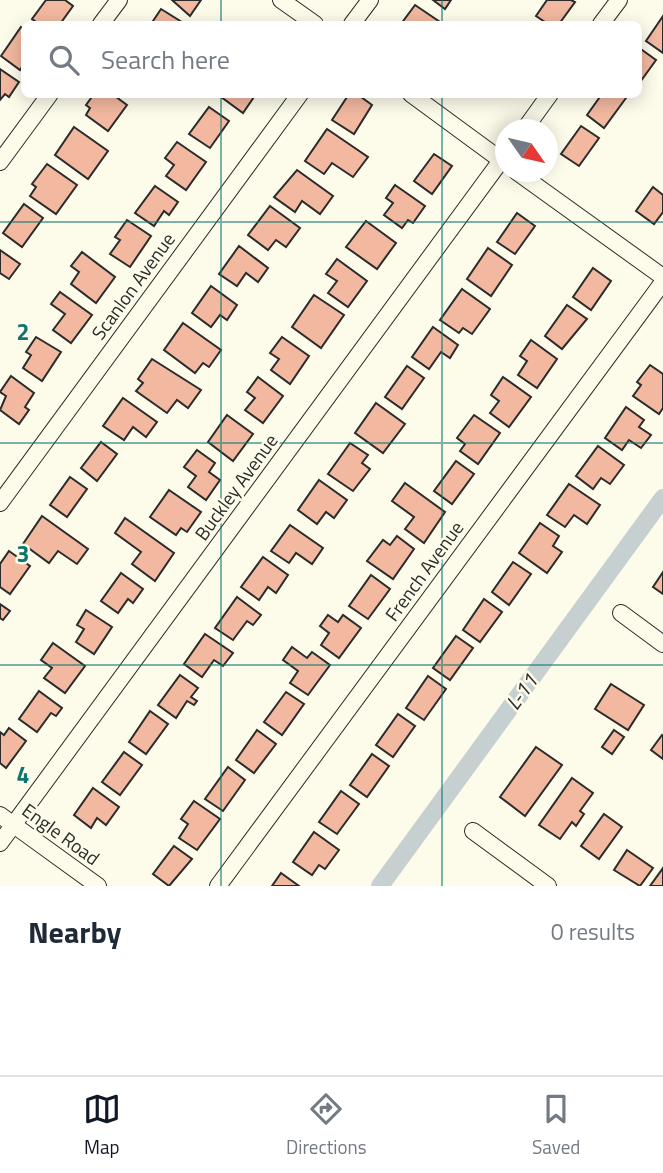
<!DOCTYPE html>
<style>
:root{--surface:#fff;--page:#f6f6f7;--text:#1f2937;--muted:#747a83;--line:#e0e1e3;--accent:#111827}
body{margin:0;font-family:"Titillium Web",sans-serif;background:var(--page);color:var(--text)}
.compass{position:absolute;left:495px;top:119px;width:63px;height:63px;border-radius:50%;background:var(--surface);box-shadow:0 4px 18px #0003;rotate:124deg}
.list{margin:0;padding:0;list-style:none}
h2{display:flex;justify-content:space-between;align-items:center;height:91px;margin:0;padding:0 28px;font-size:30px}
h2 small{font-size:23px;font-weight:400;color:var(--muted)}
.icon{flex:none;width:38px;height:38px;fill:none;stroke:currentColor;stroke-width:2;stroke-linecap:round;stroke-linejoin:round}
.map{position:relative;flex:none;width:663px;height:886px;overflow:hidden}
.search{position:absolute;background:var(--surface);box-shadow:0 4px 18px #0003;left:21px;right:21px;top:21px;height:77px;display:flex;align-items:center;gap:18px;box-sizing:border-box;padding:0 24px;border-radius:10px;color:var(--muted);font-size:26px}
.sheet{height:189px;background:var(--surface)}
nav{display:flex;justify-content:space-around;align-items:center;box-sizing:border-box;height:98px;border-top:2px solid var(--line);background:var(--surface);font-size:19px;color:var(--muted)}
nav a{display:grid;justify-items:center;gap:4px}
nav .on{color:var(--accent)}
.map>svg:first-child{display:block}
</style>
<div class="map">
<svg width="663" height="886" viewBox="0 0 663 886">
<rect width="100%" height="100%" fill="#fdfbea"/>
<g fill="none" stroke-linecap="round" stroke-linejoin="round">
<polyline stroke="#c7d0d0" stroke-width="18" points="380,886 663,498"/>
</g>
<g fill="#f2b8a0" stroke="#2b2b2b" stroke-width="2">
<polygon points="46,0 65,0 73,6 60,24 39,24 32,19"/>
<polygon points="172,0 201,0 190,16"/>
<polygon points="433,0 451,0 445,9"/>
<polygon points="547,0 571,0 575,2 559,24 548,24 536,16"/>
<polygon points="415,5 443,24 401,24"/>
<polygon points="161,9 185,24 151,24"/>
<polygon points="663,16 663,53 646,41"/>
<polygon points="21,27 24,29 24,64 20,70 1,56"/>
<polygon points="638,47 656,60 638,85"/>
<polygon points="0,69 19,82 9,97 5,94 0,100"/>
<polygon points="94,94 112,94 127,105 108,131 86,115 90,108 86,105"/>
<polygon points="217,94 256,94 243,113"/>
<polygon points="349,94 357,94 372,105 354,134 332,120"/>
<polygon points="602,94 621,94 626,98 604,128 587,115"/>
<polygon points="209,107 229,121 210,148 189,134"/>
<polygon points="581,126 599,138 579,166 561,154"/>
<polygon points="74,127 108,151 88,179 55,155"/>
<polygon points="327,129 368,157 353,177 332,163 324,174 305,161"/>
<polygon points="177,142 206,162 186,190 166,176 174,165 165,158"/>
<polygon points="434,154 452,166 432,194 414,181"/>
<polygon points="47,164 77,185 56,214 30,196 36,187 32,184"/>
<polygon points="297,170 333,196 320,214 302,201 295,212 274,197"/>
<polygon points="395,185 425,206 413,223 408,220 402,228 384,215 393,203 386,198"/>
<polygon points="155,186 178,202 169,215 164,211 154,226 135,213"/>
<polygon points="653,187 663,195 663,212 654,224 636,211"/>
<polygon points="24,204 43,218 22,247 3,233"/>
<polygon points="270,206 300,228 286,247 276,240 268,250 248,235"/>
<polygon points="517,213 535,226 515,254 497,242"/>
<polygon points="127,220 151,236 130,267 110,254 120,240 115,237"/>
<polygon points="366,221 396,243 377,269 346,247"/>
<polygon points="239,246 268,268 258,282 246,273 237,286 219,274"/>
<polygon points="488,248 512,265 491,296 467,279"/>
<polygon points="0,250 20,264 9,279 0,273"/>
<polygon points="82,252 115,277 96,303 71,284 79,272 71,266"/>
<polygon points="337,259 367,281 348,307 328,293 337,281 326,274"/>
<polygon points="593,268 611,281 591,310 573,297"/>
<polygon points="211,286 237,305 227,320 220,315 211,327 192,313"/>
<polygon points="462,289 490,309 472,334 463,328 459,333 440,320"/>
<polygon points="60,292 92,315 71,343 53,330 65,314 51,304"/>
<polygon points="314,295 344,315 321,348 292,327"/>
<polygon points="567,305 587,319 562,349 545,336"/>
<polygon points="183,323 221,350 209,367 203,363 195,373 164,350"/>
<polygon points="433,327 458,345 450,358 441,352 429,369 412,357"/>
<polygon points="36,337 61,352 42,381 23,368 31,355 26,352"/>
<polygon points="282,337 309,356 290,384 271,370 279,359 270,353"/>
<polygon points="531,340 557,359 537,388 518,375 527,361 520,356"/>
<polygon points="152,359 201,390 188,408 177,400 167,413 136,391 143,383 138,379"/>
<polygon points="650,365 663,374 663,408 659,414 633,396 641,385 637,382"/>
<polygon points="407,366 424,378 402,409 385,397"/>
<polygon points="11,376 34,393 25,407 29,410 19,424 0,410 6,396 0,392"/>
<polygon points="258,377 283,396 263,423 245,410 255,398 247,392"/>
<polygon points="503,377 531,397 509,427 490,413 499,401 491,395"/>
<polygon points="123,398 157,422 146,437 133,427 124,440 103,426"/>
<polygon points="376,403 405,424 383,453 355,433"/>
<polygon points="626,407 644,420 639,427 651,435 641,448 629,440 622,450 605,438"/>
<polygon points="227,415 253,434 233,461 208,442"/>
<polygon points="474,415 500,433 478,464 460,451 465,444 457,438"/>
<polygon points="101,442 117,454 97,481 81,468"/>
<polygon points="350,443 368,455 362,463 370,469 353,491 328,474"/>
<polygon points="598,446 624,465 610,484 601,478 593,489 576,476"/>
<polygon points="197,450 215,463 209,472 220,480 206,500 188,487 196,476 184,467"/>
<polygon points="456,461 474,474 452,504 434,491"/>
<polygon points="70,477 87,489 67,517 50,505"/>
<polygon points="319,480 347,500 334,518 326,512 317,524 298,510"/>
<polygon points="405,483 445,512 424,543 405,529 414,517 392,501"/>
<polygon points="569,484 600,505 587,524 574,515 565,527 547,515"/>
<polygon points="169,490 201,512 187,532 181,528 176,535 150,517"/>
<polygon points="42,516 88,549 77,564 58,551 49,563 23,544"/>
<polygon points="125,518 174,553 155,581 132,564 141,552 115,533"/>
<polygon points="540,523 559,536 553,546 562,552 547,573 519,553"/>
<polygon points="290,525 323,548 312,564 296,553 289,563 271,551"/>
<polygon points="397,536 414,549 393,579 367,561 383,540 390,545"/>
<polygon points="9,551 30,566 10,594 0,587 0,564"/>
<polygon points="263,557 288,575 276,593 268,587 259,600 241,587"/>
<polygon points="513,562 531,574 509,605 492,592"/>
<polygon points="663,572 663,594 653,587"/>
<polygon points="121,573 143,589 133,603 128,599 118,613 101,601"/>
<polygon points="371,575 390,589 368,619 349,606"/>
<polygon points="237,597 261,615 253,625 247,621 233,640 215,628"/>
<polygon points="484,599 502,612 480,642 463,630"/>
<polygon points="0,604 10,611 3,620 0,618"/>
<polygon points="86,610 112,627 94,654 76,642 84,629 77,625"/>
<polygon points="328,615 338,622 343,615 361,628 339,658 321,645 329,633 320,626"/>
<polygon points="205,634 233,653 223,666 214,660 202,677 184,664"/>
<polygon points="456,636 473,648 450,680 433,668"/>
<polygon points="53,643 85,666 65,693 44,678 52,668 41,660"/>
<polygon points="292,647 307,658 312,652 330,665 308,695 290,683 298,671 283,660"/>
<polygon points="180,675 198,688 191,697 197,701 194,705 187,701 176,718 158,705"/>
<polygon points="428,676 446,689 424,720 406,708"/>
<polygon points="611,684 644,705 628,730 595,709"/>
<polygon points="39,691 62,708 56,716 51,713 37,732 19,719"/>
<polygon points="286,692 304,704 282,735 264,722"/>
<polygon points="150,711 168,724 146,754 129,742"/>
<polygon points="398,714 415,726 393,757 376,745"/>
<polygon points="9,728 26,741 6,768 0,763 0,732 4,735"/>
<polygon points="257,730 276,744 254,773 236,760"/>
<polygon points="614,730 624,737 612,754 602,747"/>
<polygon points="662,735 663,736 663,759 651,750"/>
<polygon points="536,747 562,765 525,816 500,797"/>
<polygon points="124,752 142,765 120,795 102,782"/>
<polygon points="372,754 389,766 367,797 350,785"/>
<polygon points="228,767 245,780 223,811 205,799"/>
<polygon points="572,778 593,793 580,811 584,814 576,826 572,822 560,839 539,825"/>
<polygon points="93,788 119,807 106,825 97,818 91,828 74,815"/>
<polygon points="341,791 359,804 337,834 319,822"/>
<polygon points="194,801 220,819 197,850 179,838 188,824 181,819"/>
<polygon points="604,814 622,827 599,859 581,846"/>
<polygon points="314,832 339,850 325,869 319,865 312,875 293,862"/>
<polygon points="174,846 192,859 169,886 153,874"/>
<polygon points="627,850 653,868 640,886 614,870"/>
<polygon points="663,868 663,886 650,886"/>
<polygon points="281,873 299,886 272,886"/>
</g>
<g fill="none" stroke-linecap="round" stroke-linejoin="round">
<defs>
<g id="street">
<polyline points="281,0 315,24"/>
<polyline points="101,24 119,0"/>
<polyline points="352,24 370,0"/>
<polyline points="601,24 619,0"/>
<polyline points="411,94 505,163"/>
<polyline points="524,130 550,94"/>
<polyline points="0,162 50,94"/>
<polyline points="517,172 663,277"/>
<polyline points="0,503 300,94"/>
<polyline points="621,613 663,644"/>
<polyline points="0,815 98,886"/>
<polyline points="473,831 548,886"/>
<polyline points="0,843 505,155"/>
<polyline points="218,886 663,282"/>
</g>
</defs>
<use href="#street" stroke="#2b2b2b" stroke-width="18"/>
<use href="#street" stroke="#fdfbea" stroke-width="16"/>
</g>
<path fill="none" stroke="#0f766e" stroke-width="2" stroke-opacity="0.55" d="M 221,0 L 221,24M 442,0 L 442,24M 221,94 L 221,886M 442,94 L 442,886M 0,222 L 663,222M 0,443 L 663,443M 0,665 L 663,665"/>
<g text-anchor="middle" stroke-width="5" stroke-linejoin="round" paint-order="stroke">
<g font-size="19" fill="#2b2b2b" stroke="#fdfbea">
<text transform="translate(133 286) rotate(-54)" y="7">Scanlon Avenue</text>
<text transform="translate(236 487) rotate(-54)" y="7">Buckley Avenue</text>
<text transform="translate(424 571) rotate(-54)" y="7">French Avenue</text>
<text transform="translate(61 834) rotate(36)" y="7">Engle Road</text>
</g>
<g font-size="21" font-style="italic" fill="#2b2b2b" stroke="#fdfbea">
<text transform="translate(522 692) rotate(-54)" y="7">L-11</text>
</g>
</g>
<g font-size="23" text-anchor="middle" font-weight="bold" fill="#0f766e" stroke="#fdfbea" stroke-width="5" stroke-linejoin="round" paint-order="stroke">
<text x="23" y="340">2</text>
<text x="23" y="562">3</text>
<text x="23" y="783">4</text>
</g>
</svg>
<svg class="compass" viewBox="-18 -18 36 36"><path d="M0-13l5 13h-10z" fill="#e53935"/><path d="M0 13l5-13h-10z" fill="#747a83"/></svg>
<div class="search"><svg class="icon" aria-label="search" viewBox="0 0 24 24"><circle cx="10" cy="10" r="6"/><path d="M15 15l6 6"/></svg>Search here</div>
</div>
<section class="sheet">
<h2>Nearby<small>0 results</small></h2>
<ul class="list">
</ul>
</section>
<nav>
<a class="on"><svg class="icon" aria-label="map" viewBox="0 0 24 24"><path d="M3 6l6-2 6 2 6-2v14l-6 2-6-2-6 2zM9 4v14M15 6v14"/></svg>Map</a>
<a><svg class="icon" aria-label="directions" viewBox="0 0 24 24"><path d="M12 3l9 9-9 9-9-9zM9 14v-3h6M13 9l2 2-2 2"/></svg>Directions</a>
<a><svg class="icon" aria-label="saved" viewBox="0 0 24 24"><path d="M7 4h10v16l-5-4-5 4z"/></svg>Saved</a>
</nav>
